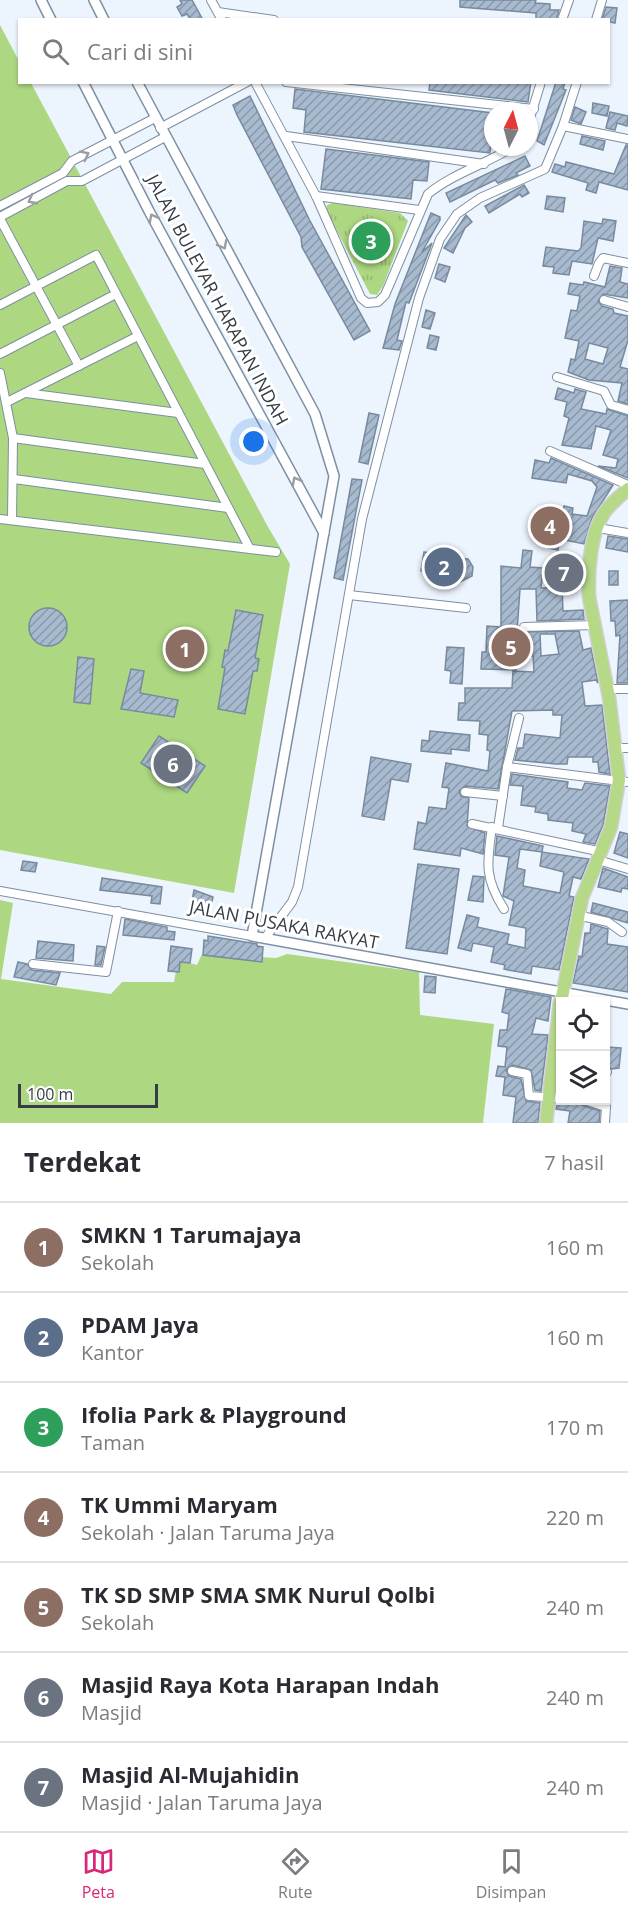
<!DOCTYPE html>
<html lang="id">
<meta charset="utf-8">
<style>
:root{--surface:#fff;--page:#f7f7f7;--text:#2b2b33;--muted:#7c7c81;--line:#e1e1e2;--accent:#db2777}
body{margin:0;font-family:"Open Sans",sans-serif;background:var(--page);color:var(--text)}
.controls{position:absolute;right:18px;bottom:18px;display:grid;overflow:hidden;border-radius:0px;box-shadow:0 2px 4px #0004}
.controls button{width:54px;height:54px;display:grid;place-items:center;padding:0;border:0;border-bottom:2px solid var(--line);background:var(--surface);color:var(--text);font:30px sans-serif}
.compass{position:absolute;left:484px;top:102px;width:54px;height:54px;border-radius:50%;background:var(--surface);box-shadow:0 2px 4px #0004;rotate:6deg}
.scale{position:absolute;left:18px;bottom:15px;width:140px;box-sizing:border-box;padding-left:6px;border:3px solid #353c45;border-top:0;font-size:16px;line-height:21px;white-space:nowrap;color:#353c45;-webkit-text-stroke:4px #fff;paint-order:stroke}
.you{position:absolute;left:254px;top:442px;width:21px;height:21px;margin:-15px;border:4px solid #fff;border-radius:50%;background:#1a73e8;box-shadow:0 0 0 9px #1a73e833}
.badge{display:grid;place-items:center;width:39px;height:39px;border-radius:50%;background:var(--accent);color:#fff;font-size:20px;font-weight:700}
.pin{position:absolute;translate:-50% -50%;border:3px solid #fff;box-shadow:0 2px 6px #0006}
.list{margin:0;padding:0;list-style:none}
h2{display:flex;justify-content:space-between;align-items:center;height:78px;margin:0;padding:0 24px;font-size:26px}
h2 small{font-size:20px;font-weight:400;color:var(--muted)}
.list li{display:grid;grid-template-columns:39px 1fr auto;gap:18px;align-items:center;box-sizing:border-box;height:90px;padding:0 24px;border-top:2px solid var(--line)}
.list b{display:block;font-size:22px;white-space:nowrap}
.list p{margin:0;font-size:20px;white-space:nowrap;color:var(--muted)}
.list em{font-size:20px;font-style:normal;color:var(--muted)}
.icon{flex:none;width:33px;height:33px;fill:none;stroke:currentColor;stroke-width:2;stroke-linecap:round;stroke-linejoin:round}
.map{position:relative;flex:none;width:628px;height:1123px;overflow:hidden}
.search{position:absolute;background:var(--surface);box-shadow:0 2px 4px #0004;left:18px;right:18px;top:18px;height:66px;display:flex;align-items:center;gap:15px;box-sizing:border-box;padding:0 21px;border-radius:0px;color:var(--muted);font-size:22px}
.sheet{height:708px;background:var(--surface)}
nav{display:flex;justify-content:space-around;align-items:center;box-sizing:border-box;height:84px;border-top:2px solid var(--line);background:var(--surface);font-size:16px;color:var(--muted)}
nav a{display:grid;justify-items:center;gap:3px}
nav .on{color:var(--accent)}
.map>svg:first-child{display:block}
</style>
<div class="map">
<svg width="628" height="1123" viewBox="0 0 628 1123">
<defs>
<pattern id="park-tufts" width="24" height="20" patternUnits="userSpaceOnUse" patternTransform="scale(1.5)"><rect width="24" height="20" fill="#add781"/><path d="M3 7l-1-3M5 7V3M7 7l1-3M15 17l-1-3M17 17v-4M19 17l1-3" fill="none" stroke="#95b971"/></pattern>
<pattern id="building-hatch" width="6" height="6" patternUnits="userSpaceOnUse" patternTransform="scale(1.5)"><rect width="6" height="6" fill="#a8bacf"/><path d="M-1 1l2-2M0 6l6-6M5 7l2-2" fill="none" stroke="#8a98aa"/></pattern>
</defs>
<rect width="100%" height="100%" fill="#ecf4fd"/>
<g fill="#add781">
<polygon points="0,25 19,61 20,82 31,83 268,527 290,564 234,893 0,850"/>
<polygon points="0,900 13,903 1,979 111,994 122,982 174,982 178,960 197,965 202,954 276,958 287,954 419,972 420,1015 494,1024 483,1123 0,1123"/>
</g>
<polygon fill="url(#park-tufts)" points="333,203 400,213 408,221 383,286 377,295 370,294 326,210 327,205"/>
<g fill="url(#building-hatch)" stroke="#788a9e" stroke-width="1.5" fill-rule="evenodd">
<polygon points="180,0 192,0 203,20 191,20 187,14 182,16 177,7 182,4"/>
<polygon points="460,0 536,0 535,3 550,4 550,10 559,10 556,20 536,20 536,13 460,7"/>
<polygon points="606,7 617,8 615,23 602,20"/>
<polygon points="430,82 531,82 528,102 429,90"/>
<polygon points="556,82 565,82 563,89 566,90 544,145 537,141"/>
<polygon points="295,89 493,113 490,153 304,132 306,110 293,108"/>
<polygon points="250,96 309,219 370,331 354,340 302,247 301,237 237,115 233,105"/>
<polygon points="593,103 609,106 607,116 592,113"/>
<polygon points="575,107 586,112 581,124 571,120"/>
<polygon points="610,112 628,116 627,126 617,123 615,130 606,128"/>
<polygon points="582,136 605,141 603,150 580,144"/>
<polygon points="626,145 628,145 628,190 599,182 596,193 586,190 588,183 552,172 555,164 565,167 566,162 614,174"/>
<polygon points="326,149 429,162 427,181 413,180 411,199 321,189"/>
<polygon points="525,156 530,166 516,173 518,175 498,183 495,180 450,202 446,193"/>
<polygon points="524,185 529,193 522,197 520,194 489,213 485,206"/>
<polygon points="547,196 565,198 563,212 545,209"/>
<polygon points="431,213 440,217 440,220 422,252 432,243 409,303 406,302 397,340 402,341 399,350 383,348 395,304"/>
<polygon points="466,215 472,222 465,228 453,253 444,248"/>
<polygon points="603,219 616,221 613,241 598,238 592,264 572,261 569,275 553,273 554,267 543,266 546,247 578,251 581,248 584,221 602,224"/>
<polygon points="439,264 450,267 445,282 435,278"/>
<path d="M 610,266 L 622,268 L 620,282 L 628,284 L 628,298 L 603,294 L 598,301 L 602,306 L 613,309 L 614,313 L 628,316 L 628,340 L 620,367 L 628,369 L 628,404 L 618,401 L 622,383 L 589,380 L 568,372 L 571,359 L 575,360 L 579,341 L 565,338 L 571,310 L 577,311 L 580,296 L 568,294 L 570,283 L 583,285 L 584,282 L 605,287 ZM 589,343 L 608,348 L 603,364 L 585,359 Z"/>
<polygon points="426,310 435,313 430,329 422,327"/>
<polygon points="430,335 439,337 436,350 427,348"/>
<polygon points="558,388 574,393 575,389 586,392 581,409 606,414 607,409 628,416 628,478 598,466 616,468 618,459 603,455 611,430 596,426 591,449 562,445 569,418 564,416 567,402 555,399"/>
<polygon points="369,413 379,415 368,464 359,462"/>
<polygon points="551,458 613,485 592,518 584,544 560,539 558,550 544,547 546,531 541,530 543,519 561,523 564,506 573,508 572,514 587,516 597,487 592,481 568,474 566,483 532,478 535,460 549,463"/>
<polygon points="352,479 362,480 343,580 334,578"/>
<polygon points="608,536 628,539 628,552 606,548"/>
<path d="M 523,550 L 532,551 L 530,567 L 543,568 L 541,588 L 562,587 L 563,611 L 583,610 L 584,619 L 537,621 L 536,589 L 520,589 L 517,632 L 579,631 L 583,650 L 591,648 L 598,683 L 596,680 L 582,682 L 585,706 L 602,705 L 610,774 L 599,772 L 598,762 L 593,762 L 593,757 L 568,757 L 567,764 L 556,764 L 515,760 L 518,748 L 523,748 L 525,734 L 560,738 L 562,715 L 553,715 L 553,710 L 512,711 L 498,789 L 465,786 L 459,791 L 461,796 L 469,798 L 467,826 L 485,833 L 483,854 L 461,848 L 460,856 L 414,849 L 418,822 L 426,824 L 429,807 L 446,809 L 449,788 L 442,787 L 446,763 L 488,771 L 490,751 L 487,750 L 488,735 L 479,734 L 480,721 L 458,720 L 459,703 L 465,703 L 465,688 L 512,688 L 513,671 L 534,672 L 533,656 L 517,657 L 516,670 L 481,669 L 482,652 L 486,652 L 487,626 L 501,627 L 501,566 L 521,568 ZM 540,634 L 555,634 L 559,654 L 541,656 Z"/>
<polygon points="424,552 444,555 443,566 458,558 468,559 473,567 472,576 460,582 450,576 421,571"/>
<rect x="609" y="571" width="9" height="14"/>
<polygon points="628,600 628,683 617,683 620,635 616,636 615,621 611,621 610,601"/>
<circle cx="48" cy="627" r="19"/>
<polygon points="236,610 263,615 255,658 259,659 257,671 253,671 245,714 218,709 225,668 222,667 225,650 228,651"/>
<polygon points="447,647 464,648 462,684 450,683 451,671 445,670"/>
<polygon points="78,657 94,659 90,704 74,702"/>
<polygon points="131,669 144,671 140,693 178,700 174,717 121,709"/>
<polygon points="430,731 470,735 469,751 451,749 451,754 421,751 422,740 429,741"/>
<polygon points="159,736 205,766 187,793 141,763"/>
<polygon points="371,757 411,764 408,782 391,779 384,820 362,816"/>
<polygon points="512,774 568,782 567,788 582,790 585,783 610,786 603,825 595,844 583,842 586,834 572,831 573,823 548,820 548,814 535,812 536,807 521,805 523,786 510,785"/>
<polygon points="620,832 628,834 628,858 614,853"/>
<polygon points="497,836 543,846 542,852 520,849 517,868 525,870 523,886 560,893 564,872 540,866 542,852 589,859 581,879 573,877 569,896 574,897 559,970 532,966 531,974 508,970 504,969 505,965 491,962 494,947 473,943 471,951 458,948 467,915 479,918 477,927 509,934 507,944 525,948 526,928 509,925 514,901 503,896 509,857 495,855"/>
<polygon points="23,861 37,863 35,872 21,870"/>
<polygon points="418,864 459,869 447,954 406,948"/>
<polygon points="603,868 628,877 628,889 622,888 621,892 598,887"/>
<polygon points="473,876 484,877 483,902 468,900"/>
<polygon points="102,878 162,887 160,904 151,903 152,896 100,890"/>
<polygon points="194,890 213,897 211,906 192,901"/>
<polygon points="593,903 628,912 628,923 591,912"/>
<polygon points="125,919 167,927 167,931 175,932 174,940 123,935"/>
<polygon points="591,924 608,929 607,944 628,947 628,992 573,983 579,956 582,957 585,933 590,933"/>
<polygon points="208,936 257,944 257,946 263,947 262,962 203,955 204,940 208,941"/>
<polygon points="38,941 74,945 73,961 36,958"/>
<polygon points="97,946 105,947 101,965 95,965"/>
<polygon points="171,946 192,949 190,963 180,962 179,972 168,971"/>
<polygon points="18,962 27,964 32,970 60,973 56,985 14,977"/>
<polygon points="425,976 436,977 435,993 424,992"/>
<polygon points="506,989 551,997 548,1021 536,1018 532,1034 548,1035 541,1091 535,1090 531,1070 513,1065 506,1070 509,1076 521,1079 526,1101 540,1103 538,1123 513,1123 516,1097 503,1095 505,1077 496,1076 498,1066 505,1067 507,1047 498,1046 500,1030 507,1030 509,1014 502,1012"/>
<polygon points="606,1047 621,1048 619,1068 612,1069 606,1066"/>
<polygon points="565,1101 578,1101 582,1105 600,1111 599,1123 568,1123 570,1111 556,1109 557,1104"/>
</g>
<g fill="none" stroke-linecap="round" stroke-linejoin="round">
<defs>
<g id="minor">
<polyline points="211,0 222,20"/>
<polyline points="218,12 274,20"/>
<polyline points="562,20 569,0"/>
<polyline points="596,20 602,0"/>
<path d="M 255,82 L 316,196 L 361,298 L 367,303 L 378,302 L 385,295 L 428,194 C 452,174 486,164 513,147"/>
<polyline points="286,82 534,109"/>
<polyline points="529,121 541,82"/>
<polyline points="563,126 628,139"/>
<polyline points="160,128 247,82"/>
<polyline points="286,136 484,164"/>
<polyline points="316,196 419,210"/>
<polyline points="0,206 63,173 72,161 155,118"/>
<polyline points="0,217 67,181 82,181 165,137"/>
<polyline points="0,219 79,366"/>
<polyline points="594,276 599,263 603,258 628,263"/>
<polyline points="604,300 628,307"/>
<polyline points="0,305 96,255 250,549"/>
<polyline points="0,354 116,294"/>
<polyline points="0,373 13,438 12,520"/>
<polyline points="557,377 604,391 611,405 628,410"/>
<polyline points="26,393 178,413"/>
<polyline points="7,402 138,336"/>
<polyline points="13,438 205,464"/>
<polyline points="550,451 628,485"/>
<polyline points="14,479 228,508"/>
<polyline points="0,519 276,552"/>
<polyline points="598,528 628,533"/>
<polyline points="349,595 466,608"/>
<polyline points="524,627 596,625"/>
<polyline points="607,689 628,689"/>
<polyline points="617,748 628,748"/>
<polyline points="507,767 628,782"/>
<polyline points="465,792 503,796"/>
<polyline points="472,824 602,852"/>
<path d="M 492,827 C 487,863 484,878 504,909"/>
<polyline points="498,828 507,767 519,718"/>
<polyline points="598,860 628,869"/>
<polyline points="0,891 252,936"/>
<polyline points="577,915 608,922 622,932"/>
<polyline points="265,938 292,902 298,887 362,519 419,298 440,239 457,214 480,198 545,169 563,126 577,82"/>
<polyline points="33,964 106,972 118,911"/>
<polyline points="512,1071 527,1074 529,1096 560,1098"/>
<polyline points="606,1072 607,1072"/>
<polyline points="584,1100 606,1107 605,1123"/>
</g>
<g id="tertiary">
<polyline points="41,0 51,20"/>
<polyline points="94,0 104,20"/>
<polyline points="83,82 149,211 324,533"/>
<polyline points="137,82 315,414 334,476 252,936 628,1004"/>
</g>
<g id="primary">
<path d="M 561,1002 L 582,898 L 611,827 L 619,780 L 609,697 L 589,597 C 588,571 590,534 604,513 C 611,503 620,496 628,489"/>
<polyline points="546,1123 560,1002"/>
</g>
</defs>
<use href="#minor" stroke="#7d8fa2" stroke-width="10"/>
<use href="#tertiary" stroke="#7d8fa2" stroke-width="12"/>
<use href="#primary" stroke="#cfd0d2" stroke-width="15"/>
<use href="#minor" stroke="#fff" stroke-width="8"/>
<use href="#tertiary" stroke="#fff" stroke-width="9"/>
<use href="#primary" stroke="#b6d988" stroke-width="12"/>
</g>
<defs><path id="oneway-chevron" d="M-2-3.5L2.5 0L-2 3.5" fill="none" stroke-width="1.6" stroke-linecap="round" stroke-linejoin="round" transform="scale(1.5)"/></defs>
<g stroke="#9a9ea2">
<use href="#oneway-chevron" transform="translate(85 155) rotate(-27)"/>
<use href="#oneway-chevron" transform="translate(32 200) rotate(152)"/>
<use href="#oneway-chevron" transform="translate(153 218) rotate(-118)"/>
<use href="#oneway-chevron" transform="translate(223 245) rotate(62)"/>
<use href="#oneway-chevron" transform="translate(296 481) rotate(-118)"/>
</g>
<g text-anchor="middle" stroke-width="6" stroke-linejoin="round" paint-order="stroke">
<g font-size="18" fill="#353c45" stroke="#fff">
<text transform="translate(217 300) rotate(62)" y="6">JALAN BULEVAR HARAPAN INDAH</text>
<text transform="translate(284 925) rotate(11)" y="6">JALAN PUSAKA RAKYAT</text>
</g>
</g>
</svg>
<div class="controls">
<button><svg class="icon" aria-label="locate" viewBox="0 0 24 24"><circle cx="12" cy="12" r="6"/><path d="M12 2v4M12 18v4M2 12h4M18 12h4"/></svg></button>
<button><svg class="icon" aria-label="layers" viewBox="0 0 24 24"><path d="M12 4l9 5-9 5-9-5zM3 14l9 5 9-5"/></svg></button>
</div>
<svg class="compass" viewBox="-18 -18 36 36"><path d="M0-13l5 13h-10z" fill="#e53935"/><path d="M0 13l5-13h-10z" fill="#7c7c81"/></svg>
<div class="scale">100 m</div>
<div class="you"></div>
<div class="pin badge" style="left:185px;top:649px;background:#8d6e63">1</div>
<div class="pin badge" style="left:444px;top:567px;background:#5c6f8a">2</div>
<div class="pin badge" style="left:371px;top:241px;background:#2e9e5b">3</div>
<div class="pin badge" style="left:550px;top:526px;background:#8d6e63">4</div>
<div class="pin badge" style="left:511px;top:647px;background:#8d6e63">5</div>
<div class="pin badge" style="left:173px;top:764px;background:#6b7280">6</div>
<div class="pin badge" style="left:564px;top:573px;background:#6b7280">7</div>
<div class="search"><svg class="icon" aria-label="search" viewBox="0 0 24 24"><circle cx="10" cy="10" r="6"/><path d="M15 15l6 6"/></svg>Cari di sini</div>
</div>
<section class="sheet">
<h2>Terdekat<small>7 hasil</small></h2>
<ul class="list">
<li><span class="badge" style="background:#8d6e63">1</span><div><b>SMKN 1 Tarumajaya</b><p>Sekolah</p></div><em>160 m</em></li>
<li><span class="badge" style="background:#5c6f8a">2</span><div><b>PDAM Jaya</b><p>Kantor</p></div><em>160 m</em></li>
<li><span class="badge" style="background:#2e9e5b">3</span><div><b>Ifolia Park &amp; Playground</b><p>Taman</p></div><em>170 m</em></li>
<li><span class="badge" style="background:#8d6e63">4</span><div><b>TK Ummi Maryam</b><p>Sekolah · Jalan Taruma Jaya</p></div><em>220 m</em></li>
<li><span class="badge" style="background:#8d6e63">5</span><div><b>TK SD SMP SMA SMK Nurul Qolbi</b><p>Sekolah</p></div><em>240 m</em></li>
<li><span class="badge" style="background:#6b7280">6</span><div><b>Masjid Raya Kota Harapan Indah</b><p>Masjid</p></div><em>240 m</em></li>
<li><span class="badge" style="background:#6b7280">7</span><div><b>Masjid Al-Mujahidin</b><p>Masjid · Jalan Taruma Jaya</p></div><em>240 m</em></li>
</ul>
</section>
<nav>
<a class="on"><svg class="icon" aria-label="map" viewBox="0 0 24 24"><path d="M3 6l6-2 6 2 6-2v14l-6 2-6-2-6 2zM9 4v14M15 6v14"/></svg>Peta</a>
<a><svg class="icon" aria-label="directions" viewBox="0 0 24 24"><path d="M12 3l9 9-9 9-9-9zM9 14v-3h6M13 9l2 2-2 2"/></svg>Rute</a>
<a><svg class="icon" aria-label="saved" viewBox="0 0 24 24"><path d="M7 4h10v16l-5-4-5 4z"/></svg>Disimpan</a>
</nav>
